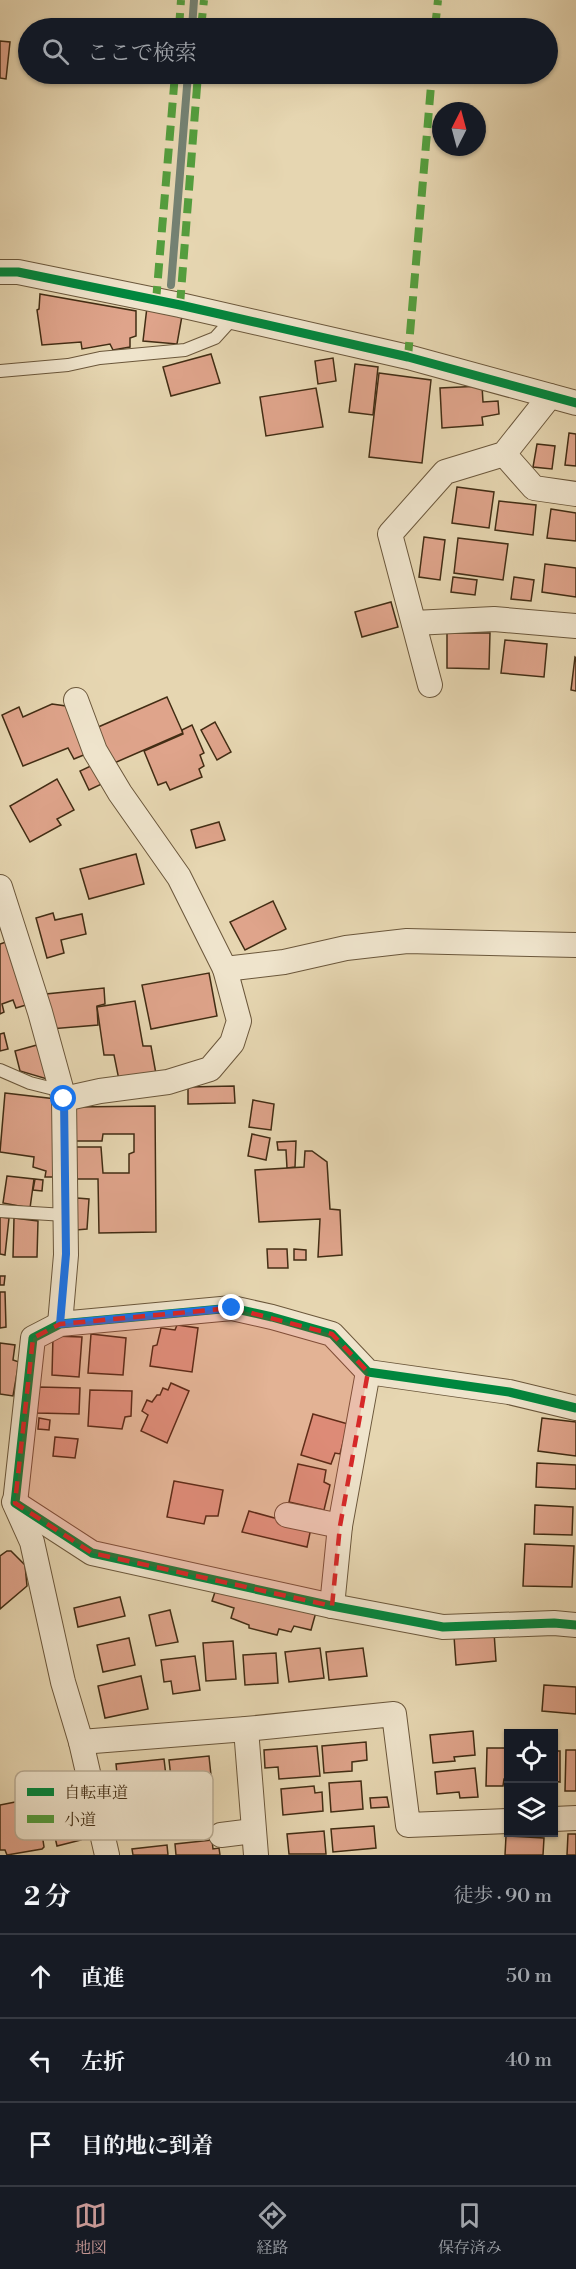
<!DOCTYPE html>
<html lang="ja">
<meta charset="utf-8">
<style>
:root{--surface:#171b24;--page:#242831;--text:#f1f3f6;--muted:#9ea1a6;--line:#363941;--accent:#c59692}
body{margin:0;font-family:"Libre Bodoni","Noto Serif JP",serif;background:var(--page);color:var(--text)}
.controls{position:absolute;right:18px;bottom:18px;display:grid;overflow:hidden;border-radius:0px;box-shadow:0 2px 4px #0004}
.controls button{width:54px;height:54px;display:grid;place-items:center;padding:0;border:0;border-bottom:2px solid var(--line);background:var(--surface);color:var(--text);font:30px sans-serif}
.compass{position:absolute;left:432px;top:102px;width:54px;height:54px;border-radius:50%;background:var(--surface);box-shadow:0 2px 4px #0004;rotate:6deg}
.stop{position:absolute;width:18px;height:18px;margin:-14px;border:4px solid #1a73e8;border-radius:50%;background:#fff}
.stop.end{background:#1a73e8;border-color:#fff;box-shadow:0 2px 6px #0008}
.list{margin:0;padding:0;list-style:none}
h2{display:flex;justify-content:space-between;align-items:center;height:78px;margin:0;padding:0 24px;font-size:26px}
h2 small{font-size:20px;font-weight:400;color:var(--muted)}
.list li{display:grid;grid-template-columns:39px 1fr auto;gap:18px;align-items:center;box-sizing:border-box;height:84px;padding:0 24px;border-top:2px solid var(--line)}
.list b{display:block;font-size:22px;white-space:nowrap}
.list em{font-size:20px;font-style:normal;color:var(--muted)}
.icon{flex:none;width:33px;height:33px;fill:none;stroke:currentColor;stroke-width:2;stroke-linecap:round;stroke-linejoin:round}
.map{position:relative;flex:none;width:576px;height:1855px;overflow:hidden}
.search{position:absolute;background:var(--surface);box-shadow:0 2px 4px #0004;left:18px;right:18px;top:18px;height:66px;display:flex;align-items:center;gap:15px;box-sizing:border-box;padding:0 21px;border-radius:33px;color:var(--muted);font-size:22px}
.sheet{height:330px;background:var(--surface)}
nav{display:flex;justify-content:space-around;align-items:center;box-sizing:border-box;height:84px;border-top:2px solid var(--line);background:var(--surface);font-size:16px;color:var(--muted)}
nav a{display:grid;justify-items:center;gap:3px}
nav .on{color:var(--accent)}
.map>svg:first-child{display:block}
</style>
<div class="map">
<svg width="576" height="1855" viewBox="0 0 576 1855">
<rect width="100%" height="100%" fill="#e6d6b1"/>
<filter id="stains"><feTurbulence type="fractalNoise" baseFrequency=".00333" numOctaves="4"/><feColorMatrix values="0 0 0 0 .2 0 0 0 0 .09 0 0 0 0 .02 0 0 0 .5 -.17"/></filter>
<radialGradient id="worn" r=".72"><stop offset=".6" stop-color="#630" stop-opacity="0"/><stop offset="1" stop-color="#630" stop-opacity=".3"/></radialGradient>
<g fill="none" stroke-linecap="round" stroke-linejoin="round">
<g stroke="#748172" stroke-width="8">
<polyline points="192,28 194,0"/>
<polyline points="171,285 188,74"/>
</g>
</g>
<g fill="#dfa48b" stroke="#422d14" stroke-width="1.5">
<polygon points="0,41 10,42 6,79 0,78"/>
<polygon points="40,294 136,311 136,336 130,338 130,347 113,350 110,344 82,349 81,342 42,345 37,310 39,309"/>
<polygon points="147,307 182,316 177,344 143,341"/>
<polygon points="211,354 220,383 171,396 163,367"/>
<polygon points="333,358 336,381 318,384 315,361"/>
<polygon points="355,364 378,367 373,415 349,412"/>
<polygon points="379,373 431,380 422,463 369,457"/>
<polygon points="482,386 483,402 498,401 499,414 482,417 483,425 442,428 440,388"/>
<polygon points="316,388 323,427 266,436 260,397"/>
<polygon points="569,433 576,434 576,466 565,465"/>
<polygon points="537,444 555,446 552,469 533,467"/>
<polygon points="457,487 494,492 489,528 452,523"/>
<polygon points="499,501 536,505 533,535 495,530"/>
<polygon points="551,509 576,513 576,541 547,538"/>
<polygon points="424,537 445,540 440,580 419,577"/>
<polygon points="458,538 508,544 503,580 454,573"/>
<polygon points="545,564 576,568 576,597 542,592"/>
<polygon points="453,577 477,580 475,595 451,592"/>
<polygon points="514,577 534,580 531,601 511,599"/>
<polygon points="391,602 398,627 362,637 355,612"/>
<polygon points="447,633 490,633 489,669 447,668"/>
<polygon points="505,640 547,644 544,677 501,673"/>
<polygon points="575,657 576,658 576,691 571,690"/>
<polygon points="167,697 183,733 112,764 96,728"/>
<polygon points="52,704 66,706 86,754 74,759 68,748 23,766 2,715 19,707 23,717"/>
<polygon points="215,722 231,752 217,760 201,730"/>
<polygon points="192,725 204,753 200,755 204,766 199,769 202,777 170,790 166,782 158,785 144,751 183,734 182,730"/>
<polygon points="97,763 106,782 89,790 80,771"/>
<polygon points="57,779 74,810 57,819 61,825 30,842 10,806"/>
<polygon points="219,822 225,840 196,848 191,830"/>
<polygon points="136,854 144,884 89,899 80,869"/>
<polygon points="273,901 286,929 245,950 230,922"/>
<polygon points="53,913 55,920 82,914 86,934 61,940 64,953 47,958 36,918"/>
<polygon points="6,942 26,1005 16,1008 13,1000 2,1004 4,1012 0,1014 0,944"/>
<polygon points="209,973 217,1016 151,1029 142,985"/>
<polygon points="104,988 105,1004 97,1006 98,1025 50,1029 46,994"/>
<polygon points="135,1001 143,1046 151,1046 156,1074 119,1080 114,1055 104,1055 97,1007"/>
<polygon points="4,1033 8,1049 0,1051 0,1034"/>
<polygon points="37,1045 47,1079 20,1071 15,1051"/>
<polygon points="234,1086 235,1103 188,1104 188,1087"/>
<polygon points="5,1093 56,1099 53,1177 45,1177 46,1171 33,1167 34,1157 0,1152"/>
<polygon points="253,1100 274,1104 271,1130 249,1127"/>
<polygon points="155,1106 156,1232 99,1233 98,1179 75,1179 75,1147 101,1147 103,1173 129,1173 129,1154 134,1152 134,1134 103,1134 102,1141 76,1141 74,1107"/>
<polygon points="252,1134 270,1138 266,1160 248,1156"/>
<polygon points="296,1141 295,1167 287,1168 286,1150 278,1150 277,1142"/>
<polygon points="305,1151 312,1151 327,1162 330,1209 340,1210 342,1255 318,1257 320,1219 259,1222 255,1170 304,1167"/>
<polygon points="7,1176 34,1179 30,1208 3,1203"/>
<polygon points="35,1179 43,1180 42,1191 33,1190"/>
<polygon points="77,1198 89,1199 87,1229 76,1230"/>
<polygon points="0,1217 9,1218 5,1255 0,1254"/>
<polygon points="14,1218 38,1221 37,1257 13,1257"/>
<polygon points="267,1249 287,1249 288,1268 268,1268"/>
<polygon points="294,1249 306,1250 306,1260 294,1260"/>
<polygon points="0,1276 5,1276 4,1285 0,1285"/>
<polygon points="0,1292 5,1292 6,1327 0,1328"/>
<polygon points="177,1325 198,1328 192,1372 150,1366 153,1346 157,1345 161,1328 175,1330"/>
<polygon points="91,1334 126,1338 123,1375 88,1373"/>
<polygon points="53,1336 82,1337 79,1377 52,1375"/>
<polygon points="0,1343 15,1345 13,1360 19,1362 13,1396 0,1394"/>
<polygon points="171,1383 189,1391 167,1443 141,1431 148,1415 142,1411 147,1400 152,1402 157,1395 160,1395 163,1388 168,1390"/>
<polygon points="38,1387 80,1388 79,1414 37,1413"/>
<polygon points="90,1390 132,1391 131,1416 125,1417 122,1429 88,1426"/>
<polygon points="313,1414 348,1424 340,1454 335,1453 331,1464 301,1455"/>
<polygon points="39,1418 50,1420 49,1430 38,1429"/>
<polygon points="542,1418 576,1422 576,1456 538,1451"/>
<polygon points="55,1437 78,1439 75,1458 53,1456"/>
<polygon points="537,1463 576,1465 576,1489 536,1487"/>
<polygon points="298,1464 326,1470 324,1482 330,1485 324,1510 289,1502"/>
<polygon points="174,1481 223,1490 218,1516 206,1516 204,1524 167,1517"/>
<polygon points="535,1505 573,1507 572,1535 534,1534"/>
<polygon points="249,1511 311,1528 307,1547 242,1532"/>
<polygon points="525,1544 574,1546 572,1587 523,1586"/>
<polygon points="7,1551 11,1551 25,1565 27,1586 0,1609 0,1556"/>
<polygon points="217,1586 316,1612 311,1630 294,1626 291,1632 279,1629 277,1635 249,1628 249,1625 231,1618 234,1608 212,1601"/>
<polygon points="120,1597 125,1616 78,1627 74,1608"/>
<polygon points="170,1610 178,1642 156,1646 149,1615"/>
<polygon points="494,1632 496,1661 456,1665 454,1636"/>
<polygon points="129,1638 135,1665 103,1672 97,1645"/>
<polygon points="233,1641 236,1679 206,1681 203,1643"/>
<polygon points="320,1648 324,1678 289,1682 285,1652"/>
<polygon points="363,1648 367,1676 329,1680 326,1652"/>
<polygon points="276,1653 278,1683 245,1685 243,1655"/>
<polygon points="195,1656 200,1690 173,1694 171,1681 164,1682 161,1660"/>
<polygon points="141,1676 148,1709 105,1718 98,1686"/>
<polygon points="544,1685 576,1687 576,1714 542,1711"/>
<polygon points="473,1731 475,1755 454,1757 455,1761 433,1763 430,1735"/>
<polygon points="366,1742 367,1760 352,1762 352,1771 324,1773 322,1746"/>
<polygon points="317,1746 320,1776 279,1779 278,1767 265,1768 264,1750"/>
<polygon points="487,1748 508,1748 508,1779 504,1779 503,1786 486,1786"/>
<polygon points="566,1750 576,1750 576,1791 565,1791"/>
<polygon points="554,1751 560,1751 560,1782 554,1781"/>
<polygon points="209,1756 212,1785 185,1787 184,1776 171,1778 169,1760"/>
<polygon points="164,1759 168,1793 130,1797 128,1782 118,1783 116,1764"/>
<polygon points="475,1768 478,1797 460,1798 459,1792 437,1794 435,1772"/>
<polygon points="361,1781 363,1809 331,1812 329,1783"/>
<polygon points="314,1786 315,1793 322,1792 323,1811 283,1815 281,1789"/>
<polygon points="71,1791 81,1840 57,1846 51,1819 40,1820 44,1847 42,1849 7,1855 5,1850 0,1850 0,1805"/>
<polygon points="387,1797 389,1807 371,1808 370,1798"/>
<polygon points="374,1826 376,1848 333,1852 331,1829"/>
<polygon points="324,1831 326,1854 289,1854 287,1834"/>
<polygon points="568,1834 576,1834 576,1855 567,1855"/>
<polygon points="506,1836 544,1838 543,1855 505,1855"/>
<polygon points="212,1840 213,1849 219,1848 220,1855 176,1855 175,1844"/>
<polygon points="167,1845 168,1855 133,1855 132,1849"/>
</g>
<g fill="none" stroke-linecap="round" stroke-linejoin="round">
<defs>
<g id="lane">
<polyline points="0,371 68,365 100,358 185,350 215,338 234,317"/>
<polyline points="0,1070 30,1083 62,1091"/>
<polyline points="0,1211 65,1215"/>
</g>
<g id="street">
<polyline points="0,272 18,272 180,305 408,357 576,403"/>
<polyline points="504,454 534,488 576,494"/>
<polyline points="414,623 494,619 576,626"/>
<polyline points="430,685 390,534 445,472 504,454 550,396"/>
<polyline points="0,887 40,1012 64,1099 66,1255 60,1324"/>
<polyline points="225,969 284,962 346,948 407,941 576,945"/>
<polyline points="64,1099 100,1091 168,1082 210,1069 232,1043 239,1021 225,969 179,877 120,793 95,751 76,700"/>
<polyline points="14,1502 32,1542 63,1682 81,1742 107,1855"/>
<polyline points="15,1503 33,1338 60,1324 232,1308 272,1317 332,1334 368,1372 509,1392 576,1408"/>
<polyline points="15,1503 92,1553 332,1606 443,1627 554,1623 576,1625"/>
<polyline points="287,1515 340,1526"/>
<polyline points="332,1606 340,1526 368,1372"/>
<polyline points="246,1729 256,1855"/>
<polyline points="81,1742 246,1729 394,1714 408,1825 508,1821"/>
<polyline points="554,1819 576,1818"/>
<polyline points="221,1835 253,1831"/>
</g>
</defs>
<use href="#lane" stroke="#6b573b" stroke-width="14"/>
<use href="#street" stroke="#6b573b" stroke-width="26"/>
<use href="#lane" stroke="#efe4cc" stroke-width="12"/>
<use href="#street" stroke="#efe4cc" stroke-width="24"/>
<g stroke="#549d3d" stroke-width="8" stroke-dasharray="15 8" stroke-linecap="butt">
<polyline points="179,28 181,0"/>
<polyline points="201,28 204,0"/>
<polyline points="435,28 438,0"/>
<polyline points="156,301 175,74"/>
<polyline points="180,305 198,74"/>
<polyline points="408,357 432,74"/>
</g>
<defs>
<g id="cycleway">
<polyline points="0,272 18,272 180,305 408,357 576,403"/>
<polyline points="576,1408 509,1392 368,1372 332,1334 272,1317 232,1308 60,1324 33,1338 15,1503 92,1553 332,1606 443,1627 554,1623 576,1625"/>
</g>
</defs>
<use href="#cycleway" stroke="#efe4cc" stroke-width="13"/>
<use href="#cycleway" stroke="#00873e" stroke-width="9"/>
</g>
<g fill="none" stroke-linecap="round" stroke-linejoin="round">
<polyline stroke="#1a73e8" stroke-width="8" points="64,1099 66,1254 60,1324 232,1308"/>
</g>
<path fill="#d62828" fill-opacity="0.2" stroke="#d62828" stroke-width="4.5" stroke-dasharray="12 8" stroke-linejoin="round" d="M 232,1308 L 332,1334 L 368,1372 L 340,1526 L 332,1606 L 92,1553 L 15,1503 L 33,1338 L 60,1324 Z"/>
<rect x="15" y="1771" width="198" height="69" rx="9" fill="#efe4cc" stroke="#bbad95" stroke-width="1.5"/>
<rect x="27" y="1788" width="27" height="8" fill="#00873e"/>
<rect x="27" y="1815" width="27" height="8" fill="#549d3d"/>
<g font-size="16" fill="#422d14">
<text x="64" y="1798">自転車道</text>
<text x="64" y="1825">小道</text>
</g>
<rect width="100%" height="100%" filter="url(#stains)"/>
<rect width="100%" height="100%" fill="url(#worn)"/>
</svg>
<div class="controls">
<button><svg class="icon" aria-label="locate" viewBox="0 0 24 24"><circle cx="12" cy="12" r="6"/><path d="M12 2v4M12 18v4M2 12h4M18 12h4"/></svg></button>
<button><svg class="icon" aria-label="layers" viewBox="0 0 24 24"><path d="M12 4l9 5-9 5-9-5zM3 14l9 5 9-5"/></svg></button>
</div>
<svg class="compass" viewBox="-18 -18 36 36"><path d="M0-13l5 13h-10z" fill="#e53935"/><path d="M0 13l5-13h-10z" fill="#9ea1a6"/></svg>
<div class="stop" style="left:64px;top:1099px"></div>
<div class="stop end" style="left:232px;top:1308px"></div>
<div class="search"><svg class="icon" aria-label="search" viewBox="0 0 24 24"><circle cx="10" cy="10" r="6"/><path d="M15 15l6 6"/></svg>ここで検索</div>
</div>
<section class="sheet">
<h2>2 分<small>徒歩 · 90 m</small></h2>
<ul class="list">
<li><svg class="icon" aria-label="ahead" viewBox="0 0 24 24"><path d="M12 20V5M6 11l6-6 6 6"/></svg><div><b>直進</b></div><em>50 m</em></li>
<li><svg class="icon" aria-label="left" viewBox="0 0 24 24"><path d="M17 20v-9H6M10 6l-5 5 5 5"/></svg><div><b>左折</b></div><em>40 m</em></li>
<li><svg class="icon" aria-label="arrive" viewBox="0 0 24 24"><path d="M6 21V4h12l-3 4 3 4H6"/></svg><div><b>目的地に到着</b></div></li>
</ul>
</section>
<nav>
<a class="on"><svg class="icon" aria-label="map" viewBox="0 0 24 24"><path d="M3 6l6-2 6 2 6-2v14l-6 2-6-2-6 2zM9 4v14M15 6v14"/></svg>地図</a>
<a><svg class="icon" aria-label="directions" viewBox="0 0 24 24"><path d="M12 3l9 9-9 9-9-9zM9 14v-3h6M13 9l2 2-2 2"/></svg>経路</a>
<a><svg class="icon" aria-label="saved" viewBox="0 0 24 24"><path d="M7 4h10v16l-5-4-5 4z"/></svg>保存済み</a>
</nav>
